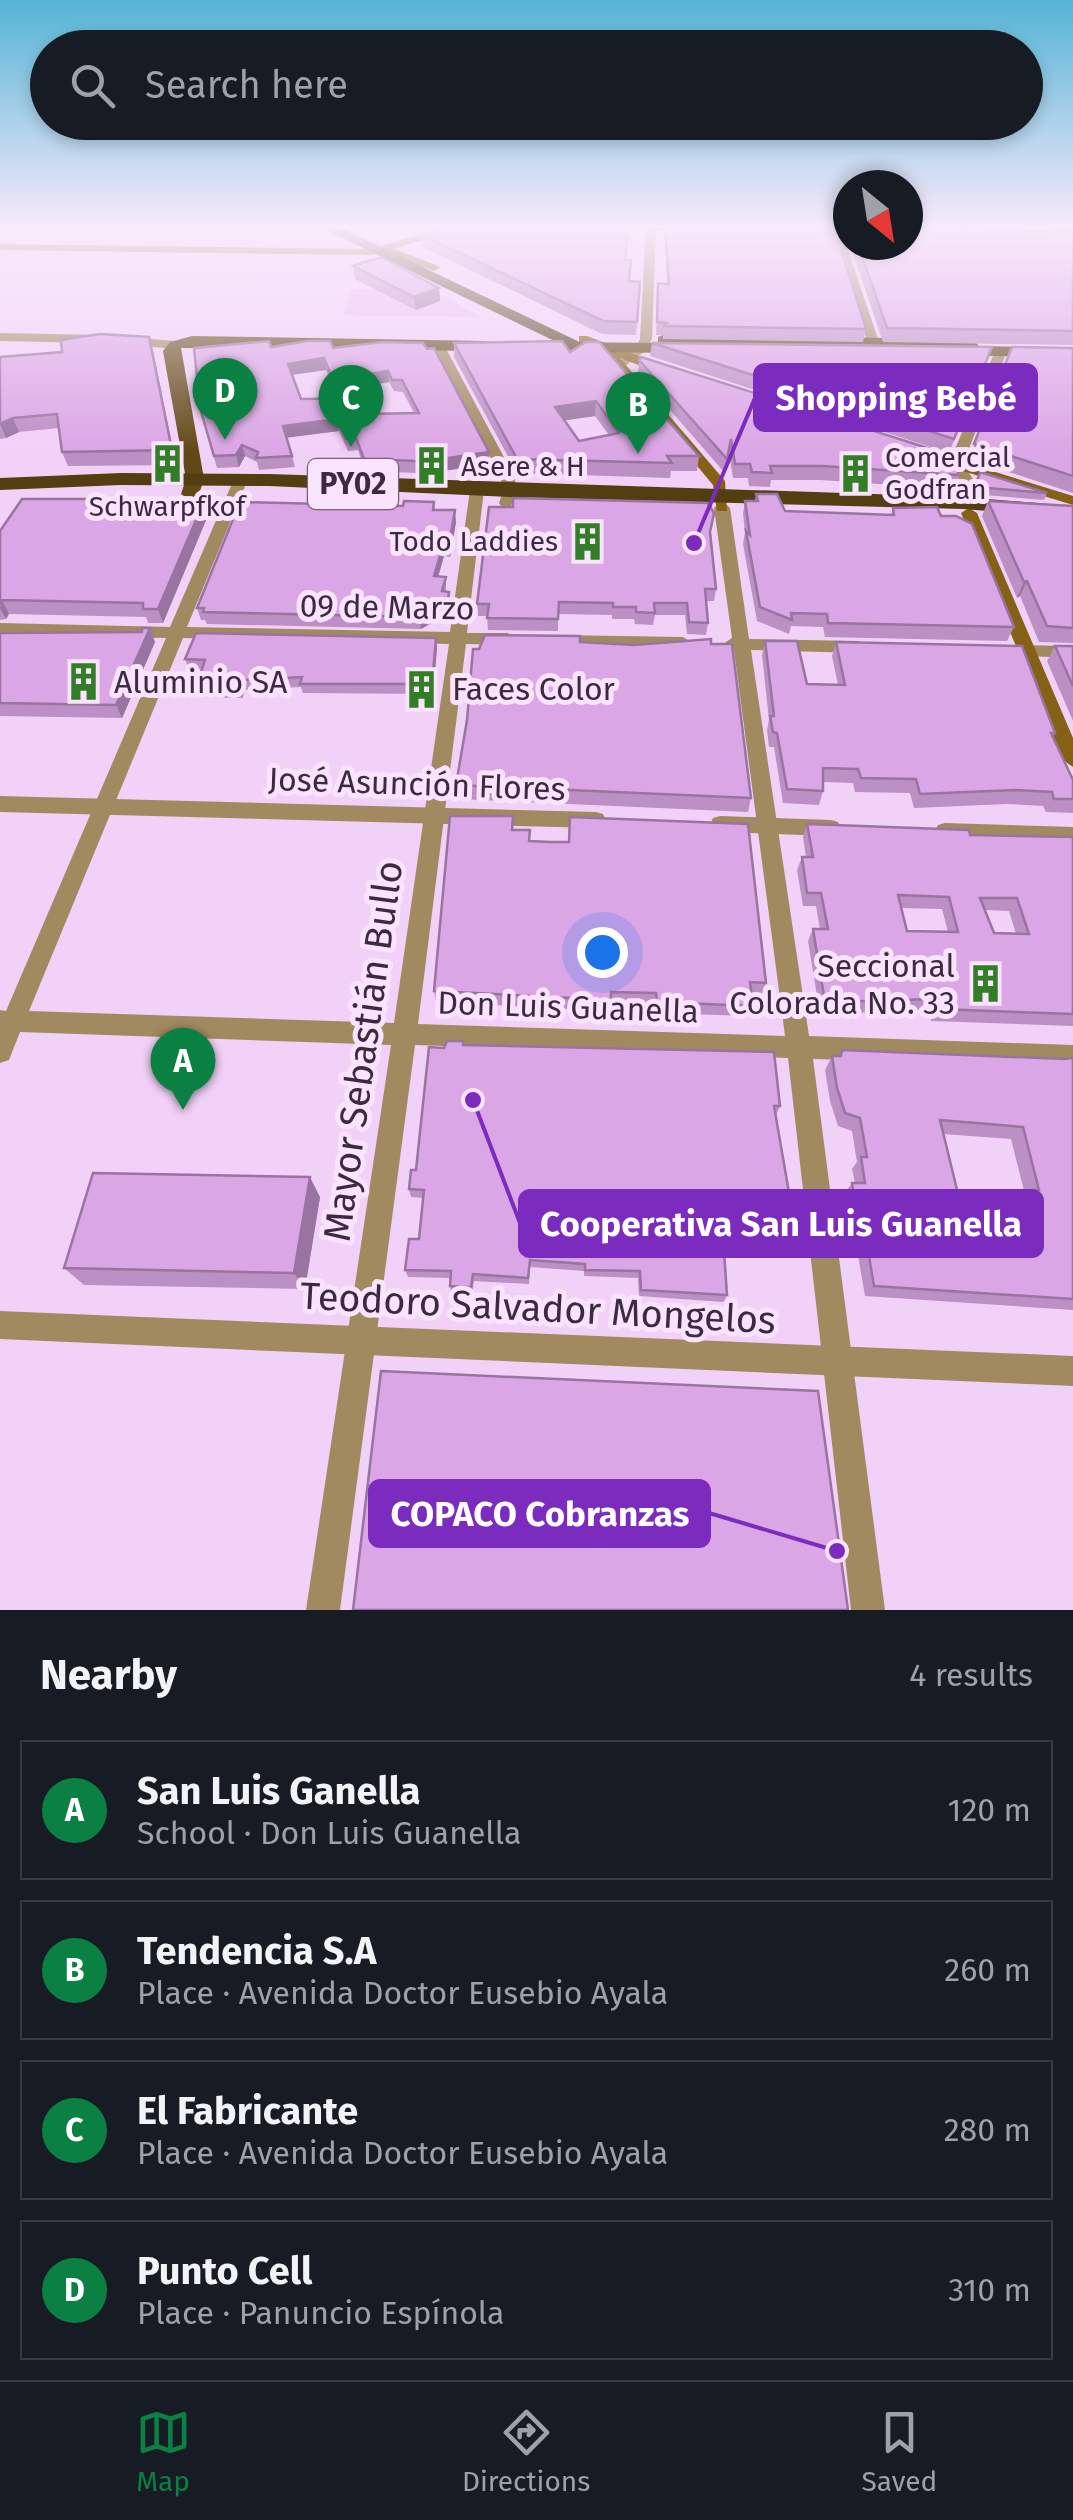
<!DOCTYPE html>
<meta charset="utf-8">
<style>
:root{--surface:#171b24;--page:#242831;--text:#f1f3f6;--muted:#9ea1a6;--line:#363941;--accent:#0b8043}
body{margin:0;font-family:"Fira Sans",sans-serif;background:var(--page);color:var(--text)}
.compass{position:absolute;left:833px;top:170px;width:90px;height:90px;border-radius:50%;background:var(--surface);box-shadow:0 5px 15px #0003;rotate:150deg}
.you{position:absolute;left:602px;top:952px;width:35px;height:35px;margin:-25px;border:8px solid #fff;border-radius:50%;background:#1a73e8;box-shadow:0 0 0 15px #1a73e833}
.badge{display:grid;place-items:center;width:65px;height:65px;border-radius:50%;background:var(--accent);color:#fff;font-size:32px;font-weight:700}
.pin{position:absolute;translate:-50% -82px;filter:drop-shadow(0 2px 5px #0008)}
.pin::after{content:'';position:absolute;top:52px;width:35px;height:30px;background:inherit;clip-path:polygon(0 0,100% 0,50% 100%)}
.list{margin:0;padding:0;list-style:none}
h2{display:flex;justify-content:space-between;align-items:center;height:130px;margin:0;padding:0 40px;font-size:42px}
h2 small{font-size:32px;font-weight:400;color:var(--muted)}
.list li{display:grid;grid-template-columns:65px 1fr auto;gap:30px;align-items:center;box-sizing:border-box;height:140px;margin:0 20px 20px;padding:0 20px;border:2px solid var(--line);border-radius:0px}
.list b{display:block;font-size:38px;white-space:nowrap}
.list p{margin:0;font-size:32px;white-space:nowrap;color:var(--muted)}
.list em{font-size:32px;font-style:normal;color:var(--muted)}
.icon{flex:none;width:55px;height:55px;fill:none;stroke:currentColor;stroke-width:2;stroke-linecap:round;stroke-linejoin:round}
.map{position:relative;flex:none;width:1073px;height:1610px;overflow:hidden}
.search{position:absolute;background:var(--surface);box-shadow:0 5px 15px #0003;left:30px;right:30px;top:30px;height:110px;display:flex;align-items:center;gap:25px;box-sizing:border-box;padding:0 35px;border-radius:55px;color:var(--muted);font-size:38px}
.sheet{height:770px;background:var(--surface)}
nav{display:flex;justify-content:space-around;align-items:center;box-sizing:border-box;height:140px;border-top:2px solid var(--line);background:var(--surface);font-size:28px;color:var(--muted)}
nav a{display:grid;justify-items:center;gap:5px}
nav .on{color:var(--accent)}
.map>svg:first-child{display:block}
</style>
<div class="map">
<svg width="1073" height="1610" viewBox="0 0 1073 1610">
<rect width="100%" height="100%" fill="#f2d1f8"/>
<polygon fill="#eebef7" points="352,289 432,290 481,317 343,315"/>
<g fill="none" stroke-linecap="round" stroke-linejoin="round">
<g fill="#a28a60" fill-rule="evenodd">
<polygon points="646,227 656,227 652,339 647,350 622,368 616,364 637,345 640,339"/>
<polygon points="833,230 842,232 881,348 879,351 869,348"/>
<polygon points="0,333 99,335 105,339 99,343 0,341"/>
<polygon points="128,337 175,341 181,345 175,349 124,344 124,338"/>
<polygon points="434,342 444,345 514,476 517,491 511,506 501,506 499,503 503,491 500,476 432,345"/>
<path d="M 241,475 L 248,479 L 187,627 L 450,632 L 470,490 L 477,486 L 484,490 L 467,633 L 508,633 L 517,639 L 508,645 L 466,644 L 418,1024 L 785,1036 L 734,650 L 723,644 L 732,638 L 714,508 L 717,505 L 727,505 L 730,508 L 749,639 L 858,641 L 867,647 L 858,653 L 751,650 L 809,1036 L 1073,1045 L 1073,1067 L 813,1059 L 885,1610 L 851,1610 L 788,1058 L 415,1045 L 340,1610 L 306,1610 L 391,1045 L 20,1032 L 9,1060 L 0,1063 L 0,1010 L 6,1011 L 166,638 L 0,635 L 0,623 L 170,627 L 234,479 ZM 183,638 L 449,644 L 394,1023 L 29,1011 Z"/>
<polygon points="557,635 683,637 692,643 683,649 551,645 548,641 551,637"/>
<polygon points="1012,645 1073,646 1073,658 1006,655 1003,651 1006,647"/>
</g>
<g fill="#a28a60" fill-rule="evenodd">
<polygon points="1001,347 1007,351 963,464 975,482 967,495 970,503 963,507 958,506 953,495 961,482 949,464 995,351"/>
<polygon points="0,796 596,812 603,814 606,820 603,826 596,828 0,812"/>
<polygon points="720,816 831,820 838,822 841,828 838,834 831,836 720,832 713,830 710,824 713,818"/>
<polygon points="945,823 1073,827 1073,843 945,839 938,837 935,831 938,825"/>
<polygon points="0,1311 1073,1356 1073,1386 0,1339"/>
</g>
<g fill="#846115" fill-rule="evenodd">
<polygon points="447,227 463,227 394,249 438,266 440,268 434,271 383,252 371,255 0,250 0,244 371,249"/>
<polygon points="640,227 696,227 696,228 691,231 645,230"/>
<polygon points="806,229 848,229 848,235 810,234 805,231"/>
<polygon points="579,336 587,336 670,368 671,371 665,375 620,358 725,481 727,511 717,511 713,485 608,359 608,353 579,342"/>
<polygon points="930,455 940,455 1073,496 1073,505 930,461"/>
<polygon points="969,508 977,513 1073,738 1073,767 1063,760 961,513"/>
</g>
<g fill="#614816" fill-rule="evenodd">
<polygon points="663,335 973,339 979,346 1073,348 1073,358 956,355 949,348 687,345 686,351 681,353 571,352 563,347 571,342 658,343 658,337"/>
<polygon points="192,336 486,341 494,346 486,351 181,348 204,479 199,494 190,500 181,494 186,479 163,351 170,342"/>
</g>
<g fill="#533e12" fill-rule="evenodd">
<polygon points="320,227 339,227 590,347 575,351"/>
<polygon points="121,473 269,474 963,497 1073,506 1073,518 963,509 510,497 269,486 121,485 0,490 0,478"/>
</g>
</g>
<g fill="#bc8fc5" fill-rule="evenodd">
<polygon points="665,227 866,329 863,342 663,339 663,335 656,335 658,283 667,284"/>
<polygon points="908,227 970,227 969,228 1052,231 1050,227 1073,227 1073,345 883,342 850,245 908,245"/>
<polygon points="422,235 625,260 629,281 640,282 636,335 602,334 423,247"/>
<polygon points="353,266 439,288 440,301 416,310 355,279"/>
<path d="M 383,342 L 490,464 L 443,471 L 443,474 L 365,471 L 358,450 L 348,451 L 339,431 L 287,437 L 295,467 L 259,470 L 257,462 L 245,456 L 239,467 L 217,468 L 200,408 L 271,347 L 333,348 ZM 326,370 L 335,391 L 389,382 L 394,391 L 403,392 L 414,413 L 365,414 L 301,399 L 292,375 Z"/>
<path d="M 454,343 L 570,352 L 699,456 L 697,471 L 671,471 L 670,478 L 517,473 L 454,357 ZM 595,416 L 609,435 L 579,441 L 564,420 Z"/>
<polygon points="652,343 992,347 949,453 650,356"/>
<polygon points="1012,347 1073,348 1073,493 969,459"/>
<polygon points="153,351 176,465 68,466 62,452 59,428 19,432 6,438 0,439 0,357 62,352"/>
<polygon points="639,360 961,468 957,482 952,489 820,480 771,480 770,487 749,486 748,478 733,478 729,453 724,472 638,373"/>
<polygon points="980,472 1047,493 1044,500 972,494"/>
<polygon points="756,494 785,511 891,515 893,508 941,516 1014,627 1007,641 825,637 823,627 791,626 789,634 757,621 743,544 745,532 743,514 745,501 755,501"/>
<polygon points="205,499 209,513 163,623 148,623 146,617 9,614 6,619 0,620 0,531"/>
<polygon points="988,501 1073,506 1073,643 1039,642 1020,596 1017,598 982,516"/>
<polygon points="434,502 435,510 456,522 450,557 444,556 438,576 446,577 446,591 449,592 450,603 449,613 421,629 207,624 205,620 201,620 197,608 403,506"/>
<polygon points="711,534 716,589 714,601 706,601 708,623 706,635 687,634 685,615 655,615 653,625 635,624 634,619 612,619 612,615 558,614 558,631 488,630 487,616 478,616 477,604"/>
<polygon points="0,633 155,642 122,718 0,716"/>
<polygon points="765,641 807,684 838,685 832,656 836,642 1055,733 1053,737 1073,780 1073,813 1046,812 1043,806 1007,804 914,808 910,793 855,792 853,783 823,782 823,791 819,805 783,803 774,747 769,747 767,730 769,720 762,655"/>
<polygon points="580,642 751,798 748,812 457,799 456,785"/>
<polygon points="1055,646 1073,646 1073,721 1047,661"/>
<polygon points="437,648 433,694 303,693 301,687 245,690 242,698 199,697 196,687 202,669 189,669 185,659"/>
<path d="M 807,824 L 970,835 L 1073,837 L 1073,1026 L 931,1021 L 929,1010 L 820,1014 L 808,941 L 813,929 L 820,929 L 816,906 L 803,906 L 797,870 L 802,857 L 806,857 L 803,837 ZM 901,908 L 942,909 L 948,932 L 907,931 ZM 985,910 L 1009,911 L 1016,934 L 994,933 Z"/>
<polygon points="513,830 530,830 530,841 766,983 762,994 751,993 753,1006 749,1016 655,1013 655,1003 611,1003 610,1011 436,1002 434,991"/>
<polygon points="463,1045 780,1106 776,1115 792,1210 788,1218 722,1215 727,1295 724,1302 639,1296 638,1278 584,1276 584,1271 530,1267 529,1284 474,1281 472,1294 451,1293 450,1286 450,1278 408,1277 405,1270 419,1239 423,1198 411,1197 409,1189 416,1170 444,1048"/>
<path d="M 842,1050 L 1064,1059 L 1073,1058 L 1073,1310 L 865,1296 L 858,1255 L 853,1255 L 844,1194 L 852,1183 L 855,1183 L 852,1169 L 857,1162 L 852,1131 L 838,1126 L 830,1101 L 825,1070 L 832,1056 L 840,1056 ZM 943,1134 L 1011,1139 L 1025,1195 L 1018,1201 L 1020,1205 L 960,1202 Z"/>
<polygon points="320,1197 305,1289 84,1285 64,1268"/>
</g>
<g fill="#9974a0">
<polygon points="439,288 440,301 416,310 414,297"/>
<polygon points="149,337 153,351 176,465 172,450"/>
<polygon points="324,358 326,370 290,375 288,364"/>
<polygon points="388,371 389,382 335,391 333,380"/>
<polygon points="596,401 595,416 554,422 555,407"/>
<polygon points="13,418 19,432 6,438 0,424"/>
<polygon points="337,419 339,431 285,438 283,426"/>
<polygon points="242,445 245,456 239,467 236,455"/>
<polygon points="489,452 490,464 443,471 441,459"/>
<polygon points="205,499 209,513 163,623 158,609"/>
<polygon points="455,510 456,522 450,557 449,545"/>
<polygon points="443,545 444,556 435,588 434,576"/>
<polygon points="1027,581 1020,596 1017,598 1024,582"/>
<polygon points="449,592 449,613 421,629 420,617"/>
<polygon points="2,600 9,614 6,619 0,608"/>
<polygon points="150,628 155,642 122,718 116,705"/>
<polygon points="436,638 437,648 433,694 432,684"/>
<polygon points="242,680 245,690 242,698 239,688"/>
<polygon points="310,1177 320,1197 305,1289 294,1273"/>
</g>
<g fill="#dba6e5" stroke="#9974a0" stroke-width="2.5" fill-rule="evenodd">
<polygon points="444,227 628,227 625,260 631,260 629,281 640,282 637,322 603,321 422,235"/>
<polygon points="665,227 834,227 866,329 664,326 667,323 657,322 658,283 669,284"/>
<polygon points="908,227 1073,232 1073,331 887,328 858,245 908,245"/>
<polygon points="381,257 439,288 414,297 353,266"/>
<polygon points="100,334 149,337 172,450 62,452 57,414 13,418 0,424 0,357 62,352 61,340"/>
<path d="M 269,341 L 271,347 L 308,341 L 330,341 L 333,348 L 383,342 L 423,343 L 427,349 L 434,348 L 489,452 L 441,459 L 442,462 L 364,459 L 356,438 L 346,439 L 337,419 L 283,426 L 292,456 L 256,458 L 258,452 L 242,445 L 236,455 L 214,456 L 200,408 L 194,348 ZM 324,358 L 333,380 L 388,371 L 392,380 L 402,380 L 419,413 L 365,414 L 357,398 L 301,399 L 288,364 Z"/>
<path d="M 562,341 L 570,352 L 586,342 L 599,342 L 699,456 L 667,456 L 672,463 L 517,459 L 454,343 ZM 596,401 L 619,433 L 579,441 L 555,407 Z"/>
<polygon points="652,343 992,347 954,439"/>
<polygon points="1012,347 1073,348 1073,476 974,444"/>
<polygon points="641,357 953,456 961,468 957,475 823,466 770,466 772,473 752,472 750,464 735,464 731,439 727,459 639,360"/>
<polygon points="980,472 1047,493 975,487"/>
<polygon points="756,494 777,494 785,511 894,515 893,508 937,507 941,516 956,516 972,524 1014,627 828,623 827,614 791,613 792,620 760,607 746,531 750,535 745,501 758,501"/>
<polygon points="513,498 708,503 714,513 710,532 716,589 705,589 708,623 689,622 687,603 654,603 655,613 636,612 636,607 613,607 613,603 559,602 558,619 487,618 489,604 477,604 489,507 513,507"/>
<polygon points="22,499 205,499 158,609 143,609 143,603 2,600 0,604 0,531"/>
<polygon points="404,501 434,502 433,510 455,510 449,545 443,545 434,576 446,577 442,591 449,592 448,601 420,617 203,612 204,608 197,608 240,502 403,506"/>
<polygon points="988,501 1073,506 1073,628 1047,626 1027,581 1024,582"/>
<polygon points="142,628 150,628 116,705 0,703 0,633 142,632"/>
<polygon points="196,633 436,638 432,684 300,684 302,677 242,680 239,688 196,687 205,660 185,659"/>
<polygon points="485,635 580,636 580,642 634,645 711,639 711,644 732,644 751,798 456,785 467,720 473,649 479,649"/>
<polygon points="765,641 797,641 807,684 845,685 836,642 1022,646 1055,733 1051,733 1073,780 1073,799 1054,799 1052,792 1015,790 920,794 916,779 861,778 858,769 823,768 823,791 787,789 777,733 773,732 770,716 774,716"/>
<polygon points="1055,646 1073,646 1073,686"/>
<polygon points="450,816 513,816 512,830 530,830 529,841 550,842 569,842 570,817 748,824 766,983 750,982 753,1006 657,1002 656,993 611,992 611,1000 434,991"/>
<path d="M 807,824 L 969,830 L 970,835 L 1073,837 L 1073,1014 L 938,1009 L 936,999 L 825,1002 L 813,929 L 828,929 L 821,893 L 807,893 L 802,857 L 813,857 ZM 898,895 L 949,897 L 958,932 L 907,931 ZM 980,898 L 1017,898 L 1029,934 L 994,933 Z"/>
<polygon points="447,1041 463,1041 463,1045 774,1052 780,1106 774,1106 792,1210 721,1207 727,1295 641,1290 640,1271 585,1270 585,1264 530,1260 528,1278 473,1274 471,1287 450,1286 451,1271 405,1270 409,1239 419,1239 424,1190 409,1189 411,1170 416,1170 429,1047 444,1048"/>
<path d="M 842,1050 L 1064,1059 L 1073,1058 L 1073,1299 L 874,1286 L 867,1244 L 861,1244 L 852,1183 L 865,1183 L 861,1157 L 867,1157 L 860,1118 L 845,1113 L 837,1088 L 832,1056 L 841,1056 ZM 940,1120 L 1023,1127 L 1039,1190 L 1031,1190 L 1036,1206 L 960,1202 Z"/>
<polygon points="93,1173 310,1177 294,1273 64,1268"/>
<polygon points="381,1371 818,1391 848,1610 353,1610"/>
</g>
<linearGradient id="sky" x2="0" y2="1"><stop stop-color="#54b4d6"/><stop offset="0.5" stop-color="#f9eafc"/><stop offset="1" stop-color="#f9eafc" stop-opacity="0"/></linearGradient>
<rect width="1073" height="452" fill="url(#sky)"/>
<defs>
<symbol id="building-bare" viewBox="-9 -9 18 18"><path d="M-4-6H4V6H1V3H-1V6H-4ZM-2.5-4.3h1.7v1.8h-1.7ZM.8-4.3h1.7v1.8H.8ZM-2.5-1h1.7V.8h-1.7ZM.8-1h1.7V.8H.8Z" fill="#317e26" stroke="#f9e3fd" stroke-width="2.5" paint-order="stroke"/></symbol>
</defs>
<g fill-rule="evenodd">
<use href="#building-bare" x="140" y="436" width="55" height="55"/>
<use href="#building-bare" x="404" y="438" width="55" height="55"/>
<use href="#building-bare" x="828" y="446" width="55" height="55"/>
<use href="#building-bare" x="560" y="514" width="55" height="55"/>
<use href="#building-bare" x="56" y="654" width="55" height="55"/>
<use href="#building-bare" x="394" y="662" width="55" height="55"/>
<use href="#building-bare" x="958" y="956" width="55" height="55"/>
</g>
<g text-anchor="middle" stroke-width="10" stroke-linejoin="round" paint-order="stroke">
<g font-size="28" fill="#3e2942" stroke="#f9e3fd" text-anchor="start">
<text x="885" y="467">Comercial<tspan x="885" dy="32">Godfran</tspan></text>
<text x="461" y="476">Asere &amp; H</text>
<text x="167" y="516" text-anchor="middle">Schwarpfkof</text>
<text x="558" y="551" text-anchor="end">Todo Laddies</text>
</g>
<rect fill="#f9e3fd" stroke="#76617a" stroke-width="2.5" x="308" y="459" width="90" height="50" rx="8"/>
<g font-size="30" font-weight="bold" fill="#3e2942">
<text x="353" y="494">PY02</text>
</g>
<g font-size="32" fill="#3e2942" stroke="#f9e3fd">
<text transform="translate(387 607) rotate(1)" y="11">09 de Marzo</text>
<text transform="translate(417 784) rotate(2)" y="11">José Asunción Flores</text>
<text transform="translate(568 1007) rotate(2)" y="11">Don Luis Guanella</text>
</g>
<g font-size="32" fill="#3e2942" stroke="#f9e3fd" text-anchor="start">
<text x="114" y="693">Aluminio SA</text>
<text x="452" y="700">Faces Color</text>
<text x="955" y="977" text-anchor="end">Seccional<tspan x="955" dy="37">Colorada No. 33</tspan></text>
</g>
<g font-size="38" fill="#3e2942" stroke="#f9e3fd">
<text transform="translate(363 1051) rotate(-82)" y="13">Mayor Sebastián Bullo</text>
<text transform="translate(538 1308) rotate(3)" y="13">Teodoro Salvador Mongelos</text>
</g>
</g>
<path fill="none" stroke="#7b2cbf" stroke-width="4" d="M694 543L755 398M473 1100L520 1223M837 1551L709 1513"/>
<g fill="#7b2cbf" stroke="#f9e3fd" stroke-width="4">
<circle cx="694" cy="543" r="10"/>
<circle cx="473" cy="1100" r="10"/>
<circle cx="837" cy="1551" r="10"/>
</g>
<g fill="#7b2cbf" stroke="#7b2cbf" stroke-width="4">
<rect x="755" y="365" width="281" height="65" rx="10"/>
<rect x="520" y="1191" width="522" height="65" rx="10"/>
<rect x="370" y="1481" width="339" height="65" rx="10"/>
</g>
<g font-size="35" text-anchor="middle" font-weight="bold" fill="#fff">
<text x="896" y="410">Shopping Bebé</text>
<text x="781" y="1236">Cooperativa San Luis Guanella</text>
<text x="540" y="1526">COPACO Cobranzas</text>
</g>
</svg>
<svg class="compass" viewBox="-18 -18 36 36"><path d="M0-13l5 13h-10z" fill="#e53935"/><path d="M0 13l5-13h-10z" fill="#9ea1a6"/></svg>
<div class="you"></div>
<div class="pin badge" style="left:183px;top:1110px">A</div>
<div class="pin badge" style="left:638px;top:454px">B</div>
<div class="pin badge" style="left:351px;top:447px">C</div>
<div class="pin badge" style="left:225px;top:440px">D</div>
<div class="search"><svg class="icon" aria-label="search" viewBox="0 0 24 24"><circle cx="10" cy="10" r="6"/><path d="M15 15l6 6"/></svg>Search here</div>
</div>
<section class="sheet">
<h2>Nearby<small>4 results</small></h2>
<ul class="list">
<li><span class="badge">A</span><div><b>San Luis Ganella</b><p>School · Don Luis Guanella</p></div><em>120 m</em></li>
<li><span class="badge">B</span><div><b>Tendencia S.A</b><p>Place · Avenida Doctor Eusebio Ayala</p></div><em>260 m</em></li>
<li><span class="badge">C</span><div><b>El Fabricante</b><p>Place · Avenida Doctor Eusebio Ayala</p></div><em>280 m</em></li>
<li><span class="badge">D</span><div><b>Punto Cell</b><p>Place · Panuncio Espínola</p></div><em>310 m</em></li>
</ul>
</section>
<nav>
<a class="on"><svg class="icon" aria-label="map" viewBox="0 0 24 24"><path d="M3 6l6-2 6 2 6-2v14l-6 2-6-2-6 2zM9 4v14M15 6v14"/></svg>Map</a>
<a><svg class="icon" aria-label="directions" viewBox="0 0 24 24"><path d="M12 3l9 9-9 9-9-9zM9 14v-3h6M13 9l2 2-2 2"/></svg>Directions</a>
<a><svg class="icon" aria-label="saved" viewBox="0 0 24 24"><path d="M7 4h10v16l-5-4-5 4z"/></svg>Saved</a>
</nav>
